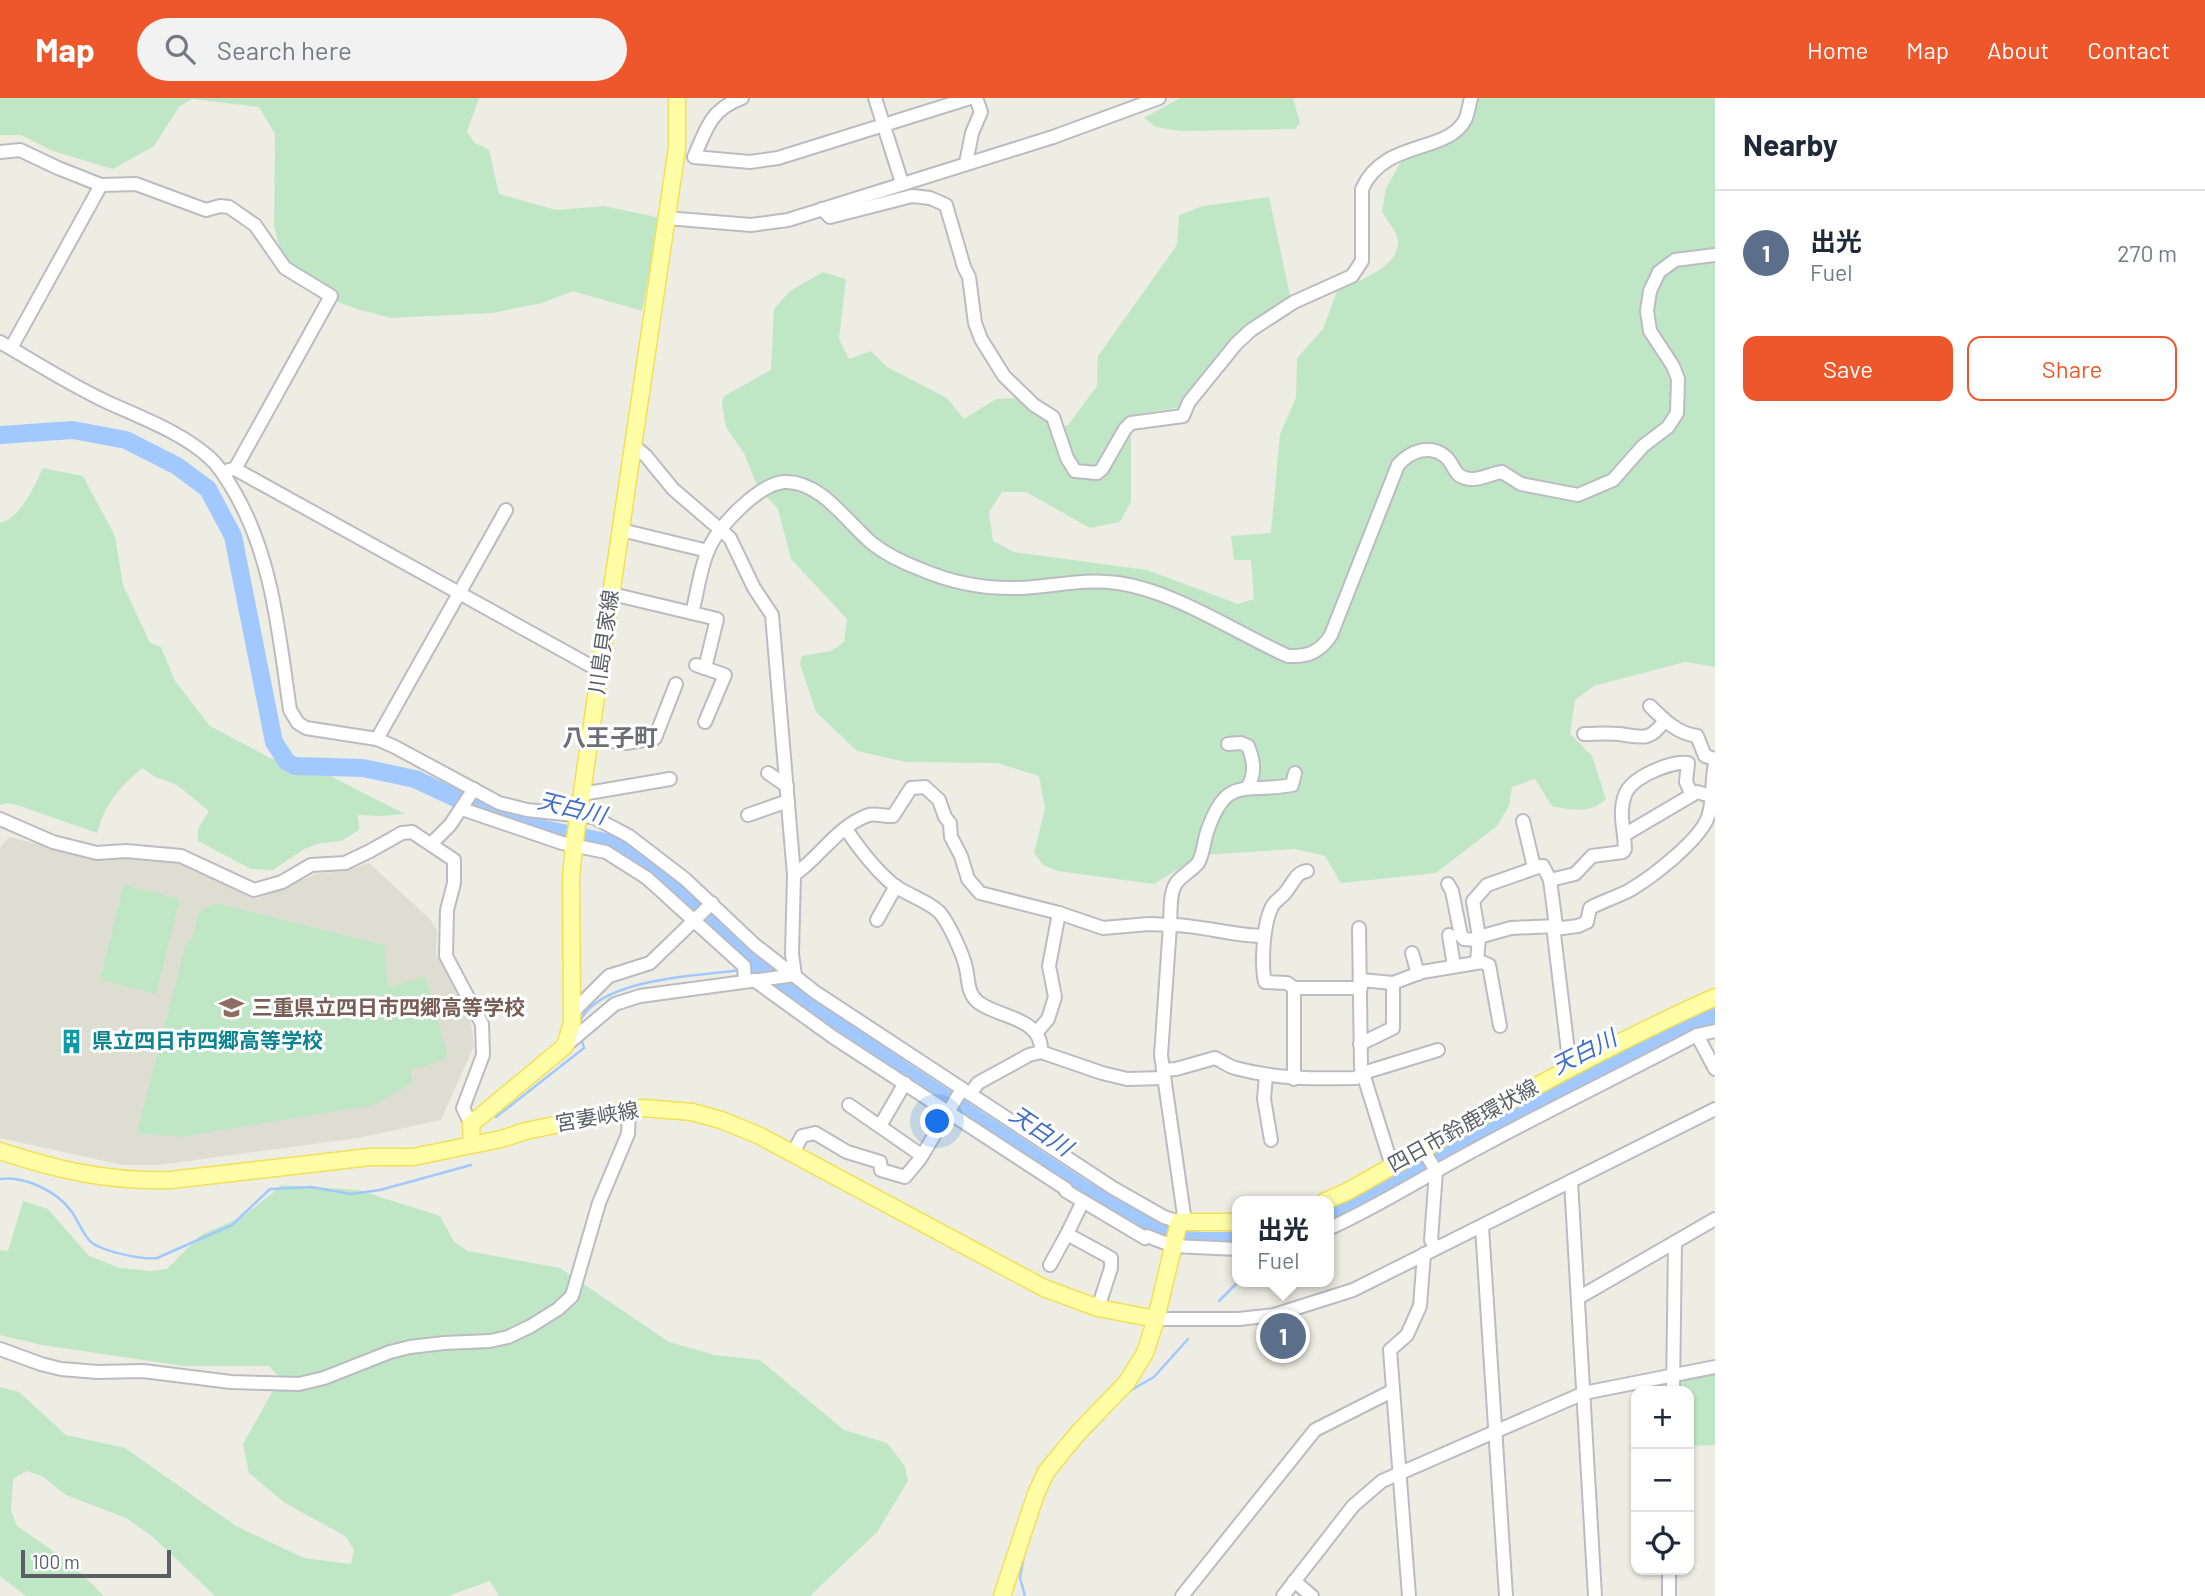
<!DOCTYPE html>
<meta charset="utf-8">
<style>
:root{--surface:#fff;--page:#f2f2f3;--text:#1f2937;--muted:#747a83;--line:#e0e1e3;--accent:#ed572b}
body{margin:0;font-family:Barlow,"Noto Sans JP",sans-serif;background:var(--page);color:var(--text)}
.controls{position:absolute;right:21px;bottom:21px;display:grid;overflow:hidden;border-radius:14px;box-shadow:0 2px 5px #0004}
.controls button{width:63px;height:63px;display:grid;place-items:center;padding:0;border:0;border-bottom:2px solid var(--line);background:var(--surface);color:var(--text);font:35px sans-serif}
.scale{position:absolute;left:21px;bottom:18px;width:150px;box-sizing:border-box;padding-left:7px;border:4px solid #5b5e64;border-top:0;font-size:19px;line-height:24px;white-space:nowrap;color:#5b5e64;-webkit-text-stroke:5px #fff;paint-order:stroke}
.you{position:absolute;left:938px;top:1024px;width:24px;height:24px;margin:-18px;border:5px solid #fff;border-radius:50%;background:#1a73e8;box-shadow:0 0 0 10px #1a73e833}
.badge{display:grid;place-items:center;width:46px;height:46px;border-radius:50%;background:var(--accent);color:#fff;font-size:23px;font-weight:700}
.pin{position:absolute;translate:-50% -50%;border:4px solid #fff;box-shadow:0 2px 7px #0006}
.popup{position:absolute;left:1232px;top:1098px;width:102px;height:91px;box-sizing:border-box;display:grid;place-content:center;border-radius:14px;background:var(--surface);filter:drop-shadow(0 2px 5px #0005);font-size:23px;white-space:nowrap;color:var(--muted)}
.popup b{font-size:26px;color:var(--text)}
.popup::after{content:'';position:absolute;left:50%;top:100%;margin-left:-14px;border:14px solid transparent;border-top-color:var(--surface)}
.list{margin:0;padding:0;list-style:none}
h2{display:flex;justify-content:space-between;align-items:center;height:91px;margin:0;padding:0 28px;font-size:30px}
h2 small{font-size:23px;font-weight:400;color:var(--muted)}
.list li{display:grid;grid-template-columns:46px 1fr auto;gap:21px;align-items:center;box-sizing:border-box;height:126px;padding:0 28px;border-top:2px solid var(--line)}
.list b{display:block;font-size:26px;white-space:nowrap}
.list p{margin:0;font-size:23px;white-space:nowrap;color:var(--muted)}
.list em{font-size:23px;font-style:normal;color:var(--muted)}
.actions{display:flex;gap:14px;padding:21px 28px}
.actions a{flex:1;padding:16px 0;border:2px solid var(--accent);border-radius:14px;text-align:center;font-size:24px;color:var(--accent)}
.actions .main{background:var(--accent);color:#fff}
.icon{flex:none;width:38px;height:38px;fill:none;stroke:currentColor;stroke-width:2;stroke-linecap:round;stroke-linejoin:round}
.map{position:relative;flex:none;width:1715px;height:1498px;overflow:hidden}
header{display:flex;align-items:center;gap:42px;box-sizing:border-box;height:98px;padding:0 35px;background:var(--accent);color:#fff}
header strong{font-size:33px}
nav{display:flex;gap:38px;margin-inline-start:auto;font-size:24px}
.search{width:490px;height:63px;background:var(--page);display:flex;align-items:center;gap:18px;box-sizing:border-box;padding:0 24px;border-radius:38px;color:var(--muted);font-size:26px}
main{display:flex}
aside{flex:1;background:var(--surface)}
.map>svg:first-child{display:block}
</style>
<header>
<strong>Map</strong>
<div class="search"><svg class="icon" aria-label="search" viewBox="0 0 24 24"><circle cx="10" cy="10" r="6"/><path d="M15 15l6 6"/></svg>Search here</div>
<nav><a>Home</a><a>Map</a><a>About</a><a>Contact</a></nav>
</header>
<main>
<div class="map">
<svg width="1715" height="1498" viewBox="0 0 1715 1498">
<rect width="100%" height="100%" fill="#eeede3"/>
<polygon fill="#deddd1" points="9,739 96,760 122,758 172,762 256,801 316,776 344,773 369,765 430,821 437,832 436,856 471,924 474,948 441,1022 358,1040 159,1067 123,1067 0,1040 0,750"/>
<g fill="#bfe7c5">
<polygon points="0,0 479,0 467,34 475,45 489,52 499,96 556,112 604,108 660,120 642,213 573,193 542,205 492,215 391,220 357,211 309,193 296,185 286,172 274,129 275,36 259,9 192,1 179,9 154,48 113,71 53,53 21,37 0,37"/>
<polygon points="1180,0 1293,0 1300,25 1295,31 1181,33 1156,29 1144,20"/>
<path d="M 1477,0 L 1715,0 L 1715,569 L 1685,564 L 1594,588 L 1575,602 L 1570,636 L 1592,658 L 1606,701 C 1592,716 1570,712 1552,708 L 1535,681 L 1512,689 L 1509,708 L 1497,728 L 1436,775 L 1341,785 L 1325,758 L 1295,751 L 1201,757 L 1154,786 L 1058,773 L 1043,767 L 1034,755 L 1045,710 L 1039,678 L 997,665 L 906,664 L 857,653 L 816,614 L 800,566 L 802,558 L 831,553 L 844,544 L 847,521 L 791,461 L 778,411 L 757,388 L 745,357 L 726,329 L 722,306 L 724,298 L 771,272 L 774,211 L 790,193 L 823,174 L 846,181 L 839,241 L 849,261 L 871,253 L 887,269 L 947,300 L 964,321 L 996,301 L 1021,300 L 1060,329 L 1068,327 L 1097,288 L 1098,258 L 1177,147 L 1179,117 L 1203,108 L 1269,99 L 1291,202 L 1196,286 L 1182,309 L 1131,317 L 1131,404 L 1120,424 L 1090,430 L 1026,394 L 1002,394 L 989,414 L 993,443 L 1014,454 L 1147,472 L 1238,506 L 1254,501 L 1251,462 L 1234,462 L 1231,438 L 1271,435 L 1280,336 L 1296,300 L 1297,260 L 1323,231 L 1337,193 C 1356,184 1400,169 1398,143 C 1397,134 1387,122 1382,114 L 1386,90 L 1411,46 L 1461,30 Z"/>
<path d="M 43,370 L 83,378 L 115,438 L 123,487 L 150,545 L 161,549 L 175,583 L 210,628 L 270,660 L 332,679 L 405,716 L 381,718 L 358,717 L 359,732 L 341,743 L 321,745 L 304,751 L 273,772 L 251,771 L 198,743 L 198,731 L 209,713 L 177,687 L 155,679 L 142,670 C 117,692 107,703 97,735 L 20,708 L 7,705 L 0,707 L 0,425 C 21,420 34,388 43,370 Z"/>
<polygon points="124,787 180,801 156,896 100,882"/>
<polygon points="216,805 384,847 388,889 426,879 447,955 444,962 410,972 413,984 374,1007 180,1039 137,1035 186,845 192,841 199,814"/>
<polygon points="282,1087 358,1092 440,1118 454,1144 468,1153 560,1170 669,1244 715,1257 760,1262 844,1332 887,1345 905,1368 908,1383 877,1434 810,1498 499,1498 490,1483 448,1498 215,1498 153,1439 126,1420 66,1397 42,1378 26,1373 13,1381 11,1413 17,1428 72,1466 104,1498 26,1498 0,1478 0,1289 19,1294 66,1337 125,1350 236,1428 304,1460 351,1466 354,1452 345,1438 285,1405 249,1375 243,1346 280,1280 269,1268 184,1268 42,1247 0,1237 0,1152 8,1153 23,1103 48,1111 89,1158 120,1170 151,1173 167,1171 201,1137 244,1118"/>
<polygon points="1715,1276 1715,1347 1689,1348 1689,1293 1677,1293 1678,1285 1681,1282"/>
</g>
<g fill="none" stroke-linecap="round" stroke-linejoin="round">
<g stroke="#a2c9ff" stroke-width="2.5">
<polyline points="747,872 760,870"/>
<path d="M 580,923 C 601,880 697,878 741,872"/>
<polyline points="496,1019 584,950 582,943"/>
<path d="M 0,1081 C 25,1078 57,1093 72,1114 C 78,1123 82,1134 89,1142 C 98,1153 143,1162 157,1160 L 232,1127 L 270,1091 L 311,1089 L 351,1096 L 380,1092 L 471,1067"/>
<polyline points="1219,1203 1238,1184"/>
<polyline points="1126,1295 1154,1279 1188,1241"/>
<polyline points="1079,1346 1103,1321"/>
<polyline points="1024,1457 1020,1480 1025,1498"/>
</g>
<g stroke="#a2c9ff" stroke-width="18">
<polyline points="0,337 73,332 126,342 177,368 208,391 233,438 274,644 287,664 295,668 363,670 415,681 488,715 544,731 615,746 663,773 713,819 736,850 793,896 901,971 1080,1089 1155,1132 1199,1143 1238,1143"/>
<polyline points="1328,1119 1468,1041 1715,915"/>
</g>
<defs>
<g id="minor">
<path d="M 742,0 C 710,12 707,30 694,59 L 750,64 L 778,60 L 970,0"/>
<polyline points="875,0 902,85"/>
<polyline points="0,54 20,52 58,70 101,87 136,86 206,112 220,108 229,109 255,127 285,170 331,198 235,371"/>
<polyline points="966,65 972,35 981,14 976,0"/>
<path d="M 822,111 L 830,119 L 912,98 L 930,100 L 946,107 L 964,169 L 969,179 L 975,225 L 981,241 L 1004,278 L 1034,307 L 1053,319 L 1067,360 L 1075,373 L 1097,375 L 1102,371 L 1125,331 L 1131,325 L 1183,318 L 1189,304 L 1236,246 L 1251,232 L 1294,204 L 1352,178 L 1362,163 L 1362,91 C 1384,41 1447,56 1465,22 C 1468,16 1469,7 1471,0"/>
<polyline points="666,120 751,127 788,122 1053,39 1159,0"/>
<path d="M 0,244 C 35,264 70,287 107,304 C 142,320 181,334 210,360 C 221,370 228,383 235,395 C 273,461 279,538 290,612 L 298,625 L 306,630 L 377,641 L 395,649 L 499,705 L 527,712 L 593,719 L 629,738 L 685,781 L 755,847 L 815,894 L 1113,1090 L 1164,1119 L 1179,1124"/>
<polyline points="11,250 101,87"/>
<polyline points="634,348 646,358 673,391 730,440 754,490 772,517 794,777 792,856 795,877"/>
<polyline points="229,372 235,371 600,573"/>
<polyline points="621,432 708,453"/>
<polyline points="612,496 717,521 705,570"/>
<path d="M 692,515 C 698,493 700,468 710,448 C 721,426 759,386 784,384 C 821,382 848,426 873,446 C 887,457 904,465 920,471 C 952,485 983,491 1018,490 C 1053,489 1082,480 1118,485 C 1175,493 1236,535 1288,558 C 1308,559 1320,554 1331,537 L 1398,367 C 1410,353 1431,345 1447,360 C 1454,367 1454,377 1465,380 C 1477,384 1489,376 1502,374 L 1521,386 L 1578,397 L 1613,382 L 1643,348 L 1668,329 L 1677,315 L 1678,281 L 1673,268 L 1650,233 L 1647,213 L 1650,193 L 1659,174 L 1675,162 L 1715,157"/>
<polyline points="696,567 725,577 705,624"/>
<path d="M 1650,608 C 1665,623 1677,635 1697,638 L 1705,658 L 1715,661"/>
<path d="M 1584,636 C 1596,636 1607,635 1619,636 C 1641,639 1650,644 1664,623"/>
<polyline points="590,640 626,645 655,640 676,586"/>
<polyline points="377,641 506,412"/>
<path d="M 1228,646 L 1241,645 L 1248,648 C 1254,663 1256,676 1247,690"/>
<polyline points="768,675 787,688"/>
<polyline points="582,696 670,681"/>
<polyline points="462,711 562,745 606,754 647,780 744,868 745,883"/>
<polyline points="748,717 788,703"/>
<polyline points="0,721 53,744 97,755 126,753 181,758 254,792 282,784 311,767 345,765 370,753 402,735 412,734 454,762 454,785 447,812 446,858 482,926 483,957 463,1010 471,1026"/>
<polyline points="1523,723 1534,769"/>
<path d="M 846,731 C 860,752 875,772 895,788 C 908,797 932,805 941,816 C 950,828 963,856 966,870 C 969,883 967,895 978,904 C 998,920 1043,919 1041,954"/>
<path d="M 1624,737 C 1622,724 1620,710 1625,697 C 1631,679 1671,663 1688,665 L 1686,684 L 1692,697"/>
<polyline points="431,746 450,727 474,691"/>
<path d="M 1307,773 C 1297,774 1294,783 1288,791 C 1284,798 1277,801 1273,807 C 1263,823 1261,867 1265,884 L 1287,885 L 1294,890 L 1361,890"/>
<path d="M 794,777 C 820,759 836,730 866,718 C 874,714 884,719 893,718 L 911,690 L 925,689 L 939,702 L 945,719 L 950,725 L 951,739 L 961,758 L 968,781 L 980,795 L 1059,815 L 1103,830 L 1149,826 L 1170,827 L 1161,957 L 1185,1124"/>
<polyline points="1448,786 1452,793 1461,838 1464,841 1477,842"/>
<polyline points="877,822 896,788"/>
<polyline points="1553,828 1570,970"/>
<polyline points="1359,830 1361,969 1392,1068"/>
<path d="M 1554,831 L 1578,828 L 1587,824 L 1590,810 C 1603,803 1617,799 1630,792 C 1652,779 1699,743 1708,719 C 1714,702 1711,683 1715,666"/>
<polyline points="1449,837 1454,868"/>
<path d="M 1264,838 C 1232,838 1202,827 1170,827 C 1171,814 1169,794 1177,784 C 1183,777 1192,772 1198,765 C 1203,758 1204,743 1207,734 C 1227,676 1243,696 1292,687 L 1295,675"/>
<polyline points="1479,839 1473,803 1487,787 1541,768 1543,768 1550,782"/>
<polyline points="1412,855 1418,876"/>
<polyline points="1477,864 1479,839 1511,830 1556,828 1550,782 1575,776 1592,758 1623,754 1625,751 1624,737 1697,694 1711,698"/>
<polyline points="754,882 833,939 1066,1091 1066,1093 1145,1140 1147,1138 1173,1148 1238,1151"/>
<polyline points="1361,882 1393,885 1422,874 1482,864 1489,867 1500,928"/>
<polyline points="1294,890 1294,981"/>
<polyline points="572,915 609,878 650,865 712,805"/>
<polyline points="1036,935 1048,921 1055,899 1049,868 1059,815"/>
<polyline points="1697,937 1715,971"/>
<polyline points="1360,946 1393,930 1393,885"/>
<polyline points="565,948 615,906 640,898 795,877"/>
<path d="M 1163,972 L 1176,971 L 1215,960 C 1222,963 1228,968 1235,970 C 1275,981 1314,981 1356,980 L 1363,975 L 1438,952"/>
<polyline points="1266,977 1264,1001 1271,1042"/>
<polyline points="970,996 978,985 1029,957 1041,954 1102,975 1127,981 1164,980"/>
<polyline points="849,1007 921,1057"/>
<polyline points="880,1028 905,985"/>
<polyline points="1423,1051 1436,1073 1431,1142 1436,1150"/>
<polyline points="793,1055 802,1038 815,1035 847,1054 880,1064 881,1072 905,1079 920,1061 962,991"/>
<polyline points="1571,1083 1595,1498"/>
<polyline points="1083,1103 1067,1136 1111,1160 1111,1170 1098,1210"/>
<polyline points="1482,1129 1506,1498"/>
<path d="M 1328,1131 C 1377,1109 1422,1080 1469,1055 C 1544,1014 1621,977 1697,937 L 1715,933"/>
<polyline points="1050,1167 1067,1136"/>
<polyline points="1578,1200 1715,1121"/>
<polyline points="1156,1221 1239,1221 1274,1217 1353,1192 1715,1011"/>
<polyline points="0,1251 41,1266 61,1271 97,1274 143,1273 231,1284 299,1286 324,1280 390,1254 410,1249 444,1245 490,1243 508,1239 531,1228 558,1211 572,1198 599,1105 628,1036 629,1011"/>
<polyline points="1673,1293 1675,1144"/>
<polyline points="1294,1483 1312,1498"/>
<polyline points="1182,1498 1315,1332 1392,1293"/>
<polyline points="1283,1498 1353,1408 1382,1383 1584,1295 1715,1269"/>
<polyline points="1409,1498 1390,1252 1407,1237 1420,1208 1424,1156"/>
<polyline points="1669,1498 1669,1472"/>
</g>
<g id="major">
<polyline points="472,1046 471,1026 565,948 572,925 571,779 574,748 677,50 677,0"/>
<path d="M 0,1053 C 58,1072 109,1084 171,1082 L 370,1059 L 413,1059 L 501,1041 L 526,1033 L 616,1014 L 644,1010 L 692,1014 L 721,1022 L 758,1037 L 1044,1190 L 1098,1210 L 1156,1221"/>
<path d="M 1325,1103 L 1346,1094 C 1468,1026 1588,956 1715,899"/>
<polyline points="1002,1498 1036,1396 1046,1374 1078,1335 1127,1284 1145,1255 1156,1221 1179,1124 1238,1124"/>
</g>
</defs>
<use href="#minor" stroke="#bbbcc2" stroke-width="16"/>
<use href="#major" stroke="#f4e056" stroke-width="19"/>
<use href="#minor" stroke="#fff" stroke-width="12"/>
<use href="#major" stroke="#fffea7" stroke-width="16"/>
</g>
<defs>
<symbol id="school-bare" viewBox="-9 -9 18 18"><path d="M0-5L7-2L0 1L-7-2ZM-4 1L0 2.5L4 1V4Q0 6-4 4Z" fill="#8d6e63" stroke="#fff" stroke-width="2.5" paint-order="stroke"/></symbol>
<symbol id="building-bare" viewBox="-9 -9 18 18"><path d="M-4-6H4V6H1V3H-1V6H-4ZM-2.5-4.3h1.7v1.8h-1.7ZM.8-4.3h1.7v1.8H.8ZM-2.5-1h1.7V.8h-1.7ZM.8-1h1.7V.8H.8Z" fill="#0f9aa8" stroke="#fff" stroke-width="2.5" paint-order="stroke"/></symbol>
</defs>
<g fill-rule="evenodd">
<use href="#school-bare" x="214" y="892" width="35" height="35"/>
<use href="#building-bare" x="54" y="926" width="35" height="35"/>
</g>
<g text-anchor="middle" stroke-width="6" stroke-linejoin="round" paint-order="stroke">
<g font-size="21" fill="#5b5e64" stroke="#fff">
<text transform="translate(604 544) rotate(-82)" y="7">川島貝家線</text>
<text transform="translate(597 1019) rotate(-10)" y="7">宮妻峡線</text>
<text transform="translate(1463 1028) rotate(-29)" y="7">四日市鈴鹿環状線</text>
</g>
<g font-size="21" font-weight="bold" fill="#785e54" stroke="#fff" text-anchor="start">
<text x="252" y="917">三重県立四日市四郷高等学校</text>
</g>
<g font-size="21" font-weight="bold" fill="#0d838f" stroke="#fff" text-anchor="start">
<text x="92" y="950">県立四日市四郷高等学校</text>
</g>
<g font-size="23" font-style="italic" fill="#426ec6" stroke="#fff">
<text transform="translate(572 710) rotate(14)" y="8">天白川</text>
<text transform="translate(1584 954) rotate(-27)" y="8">天白川</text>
<text transform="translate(1041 1033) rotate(34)" y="8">天白川</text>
</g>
<g font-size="24" font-weight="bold" fill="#6c7076" stroke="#fff">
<text x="610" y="648">八王子町</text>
</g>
</g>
</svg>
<div class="controls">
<button>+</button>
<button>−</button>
<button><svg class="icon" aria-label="locate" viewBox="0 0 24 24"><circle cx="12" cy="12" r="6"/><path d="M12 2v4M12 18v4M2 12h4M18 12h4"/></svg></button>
</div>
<div class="scale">100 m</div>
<div class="you"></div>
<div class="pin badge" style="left:1283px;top:1238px;background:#5c6f8a">1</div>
<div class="popup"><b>出光</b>Fuel</div>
</div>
<aside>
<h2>Nearby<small></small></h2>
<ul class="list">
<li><span class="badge" style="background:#5c6f8a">1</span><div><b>出光</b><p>Fuel</p></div><em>270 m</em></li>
</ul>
<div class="actions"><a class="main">Save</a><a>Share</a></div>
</aside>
</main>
